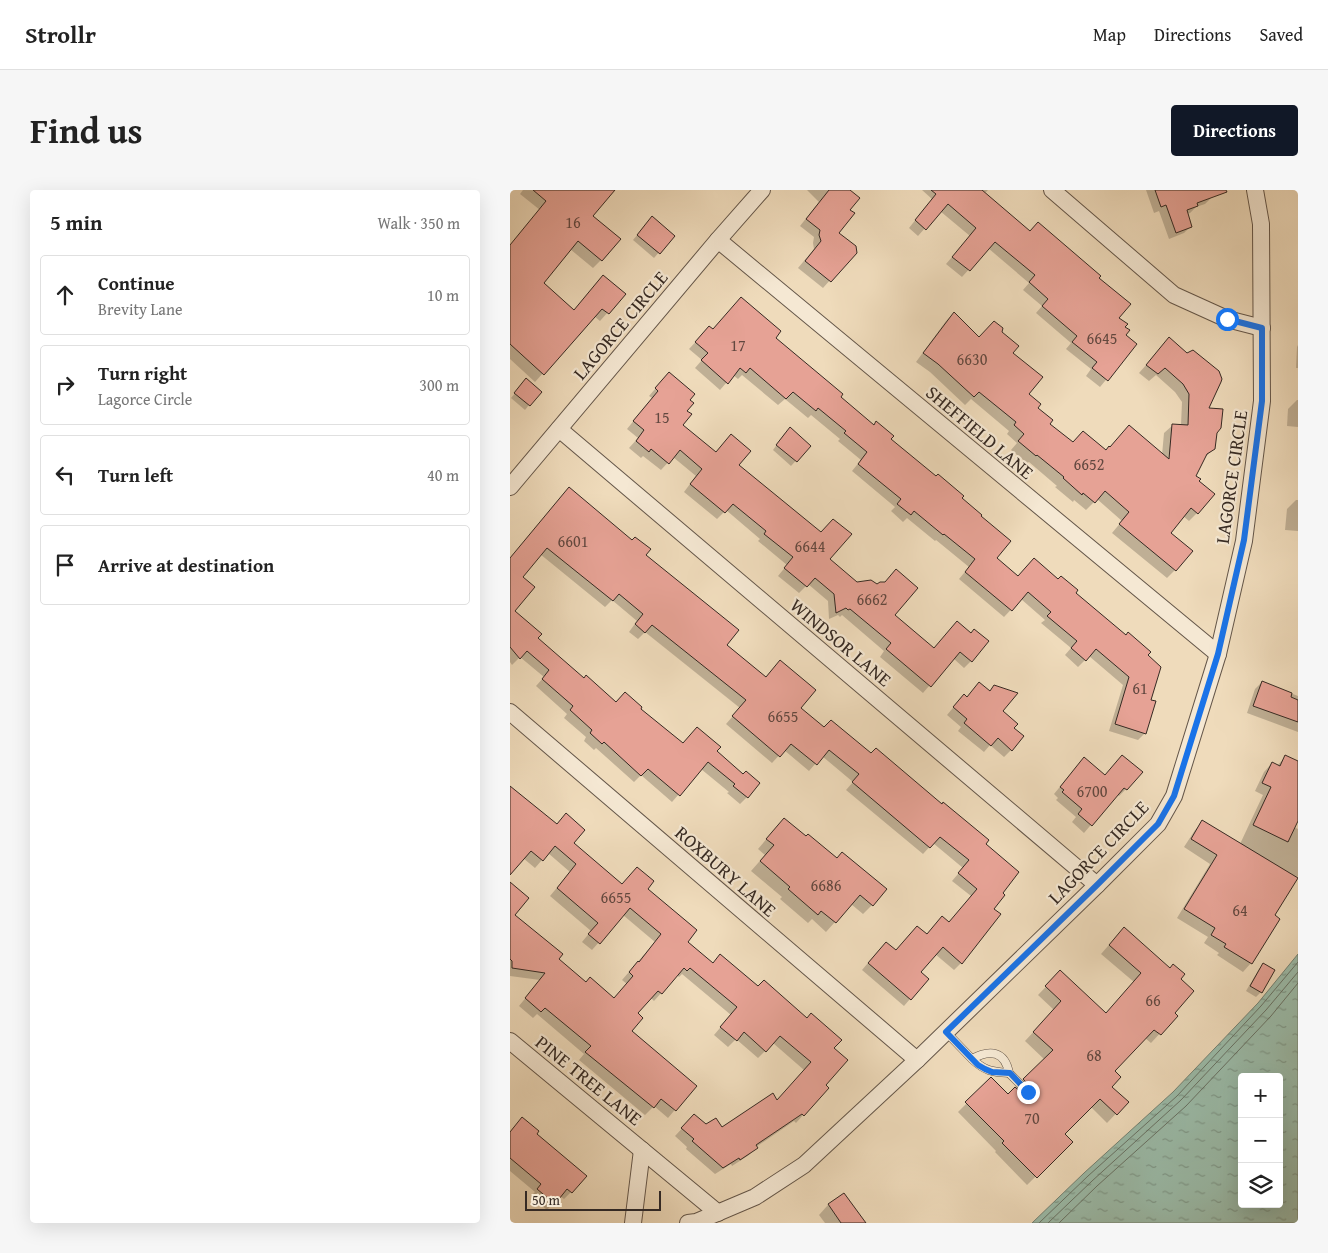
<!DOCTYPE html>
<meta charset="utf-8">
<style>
:root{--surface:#fff;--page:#f6f6f6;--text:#222;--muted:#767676;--line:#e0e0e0;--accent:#111827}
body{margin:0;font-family:"Gentium Book Plus",serif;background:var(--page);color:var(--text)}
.controls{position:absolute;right:15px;bottom:15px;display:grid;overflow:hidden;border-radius:5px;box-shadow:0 5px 20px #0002}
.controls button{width:45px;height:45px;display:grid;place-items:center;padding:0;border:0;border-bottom:1px solid var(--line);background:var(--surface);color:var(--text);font:25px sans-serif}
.scale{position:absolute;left:15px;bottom:12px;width:136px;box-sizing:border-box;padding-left:5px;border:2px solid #362a23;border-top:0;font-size:14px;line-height:18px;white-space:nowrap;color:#362a23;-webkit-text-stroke:4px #f5e8d3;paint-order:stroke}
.stop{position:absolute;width:15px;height:15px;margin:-11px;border:4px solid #1a73e8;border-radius:50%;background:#fff}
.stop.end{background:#1a73e8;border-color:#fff;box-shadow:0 1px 5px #0008}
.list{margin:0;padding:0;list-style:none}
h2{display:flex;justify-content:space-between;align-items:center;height:65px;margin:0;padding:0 20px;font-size:21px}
h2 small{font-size:16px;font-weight:400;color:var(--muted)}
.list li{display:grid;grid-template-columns:32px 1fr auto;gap:15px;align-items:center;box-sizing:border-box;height:80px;margin:0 10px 10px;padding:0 10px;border:1px solid var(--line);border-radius:5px}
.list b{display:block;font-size:19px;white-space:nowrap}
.list p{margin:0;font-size:16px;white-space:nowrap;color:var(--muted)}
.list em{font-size:16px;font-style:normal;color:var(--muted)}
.icon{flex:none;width:28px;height:28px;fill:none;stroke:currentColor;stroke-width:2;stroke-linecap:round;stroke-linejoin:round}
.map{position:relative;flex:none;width:788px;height:1033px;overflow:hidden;border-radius:5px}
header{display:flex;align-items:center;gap:30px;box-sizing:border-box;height:70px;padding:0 25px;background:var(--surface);border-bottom:1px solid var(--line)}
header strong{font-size:24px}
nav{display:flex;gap:28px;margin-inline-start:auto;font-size:18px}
.intro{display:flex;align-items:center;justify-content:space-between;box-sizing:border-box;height:120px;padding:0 30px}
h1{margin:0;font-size:35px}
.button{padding:12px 22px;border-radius:5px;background:var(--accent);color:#fff;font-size:18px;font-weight:700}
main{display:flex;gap:30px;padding:0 30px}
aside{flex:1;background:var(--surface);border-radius:5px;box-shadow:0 5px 20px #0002}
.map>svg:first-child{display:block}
</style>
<header>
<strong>Strollr</strong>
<nav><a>Map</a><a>Directions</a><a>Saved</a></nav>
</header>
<div class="intro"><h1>Find us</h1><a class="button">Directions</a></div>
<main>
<aside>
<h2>5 min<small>Walk · 350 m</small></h2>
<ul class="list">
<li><svg class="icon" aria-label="ahead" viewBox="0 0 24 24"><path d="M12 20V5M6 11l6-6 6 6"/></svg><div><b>Continue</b><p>Brevity Lane</p></div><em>10 m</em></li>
<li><svg class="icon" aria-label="right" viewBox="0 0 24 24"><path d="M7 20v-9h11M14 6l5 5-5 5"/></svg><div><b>Turn right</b><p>Lagorce Circle</p></div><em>300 m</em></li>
<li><svg class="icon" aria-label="left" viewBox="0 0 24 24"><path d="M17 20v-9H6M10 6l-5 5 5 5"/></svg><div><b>Turn left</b></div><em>40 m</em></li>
<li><svg class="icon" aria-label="arrive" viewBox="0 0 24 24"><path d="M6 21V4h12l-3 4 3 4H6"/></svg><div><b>Arrive at destination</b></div></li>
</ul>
</aside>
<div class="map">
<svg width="788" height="1033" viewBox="0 0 788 1033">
<defs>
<pattern id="water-ripples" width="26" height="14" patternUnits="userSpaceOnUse" patternTransform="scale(1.25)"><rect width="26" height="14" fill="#9bbcaa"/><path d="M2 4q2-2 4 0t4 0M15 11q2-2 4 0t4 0" fill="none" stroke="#7f998a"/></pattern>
</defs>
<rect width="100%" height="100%" fill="#efdbbb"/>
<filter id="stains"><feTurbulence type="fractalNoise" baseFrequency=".004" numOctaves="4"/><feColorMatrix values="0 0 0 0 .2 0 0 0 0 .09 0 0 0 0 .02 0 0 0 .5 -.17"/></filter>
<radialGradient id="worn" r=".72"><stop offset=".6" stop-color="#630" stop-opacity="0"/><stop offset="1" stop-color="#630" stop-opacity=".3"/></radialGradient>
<path fill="url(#water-ripples)" stroke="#738274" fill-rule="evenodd" d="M 788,764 L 788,1033 L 522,1033 L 574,983 L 663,902 L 748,813 ZM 732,887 L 769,887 L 769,1014 L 732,1014 Z"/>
<g fill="#0003">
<polygon points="13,0 103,0 81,26 91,70 83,78 60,59 32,93 64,121 114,104 90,131 84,126 25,192 0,169 0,55 30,20 10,4"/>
<polygon points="297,0 338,0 338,20 328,43 345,62 313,98 288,78 304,59 303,53 304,47 290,36 309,12"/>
<polygon points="412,0 478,0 474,4 519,42 587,88 608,128 614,137 614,145 625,155 590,197 576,186 581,179 556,159 561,153 526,123 532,116 513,100 519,93 478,58 452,87 436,74 460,46 430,21 408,46 399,38 422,9"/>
<polygon points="636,0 700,0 702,7 695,14 686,17 680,23 676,24 681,36 674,43 659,49 649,21 644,23"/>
<polygon points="137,33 163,46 144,68 123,50"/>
<polygon points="444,123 469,149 490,142 501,163 517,204 538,234 563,253 595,262 652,265 654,243 663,235 671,235 672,212 665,202 646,185 639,191 629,183 652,157 697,219 706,242 704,259 695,267 685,286 688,291 687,323 679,331 673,326 659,344 665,380 657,388 602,343 612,331 587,309 576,320 564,310 563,312 545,297 547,296 519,272 517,273 501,260 507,253 497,244 499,241 461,209 455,215 420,182 406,172 436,131"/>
<polygon points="202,141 264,148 329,208 451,308 485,368 508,387 564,403 636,466 639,511 635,543 628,550 599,541 613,495 579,466 568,477 555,465 561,458 531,433 535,430 511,409 494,427 449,389 459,377 426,350 425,351 397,328 393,332 381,321 385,317 342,281 351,270 328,251 330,249 301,225 298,228 275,209 268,215 232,185 228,189 223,185 210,200 185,178 192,170 179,159 192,145"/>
<polygon points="788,155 788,178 786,178 787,157"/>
<polygon points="152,191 178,210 171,235 206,263 227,275 318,370 424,460 440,440 461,471 454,478 443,468 413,503 370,467 374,461 332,425 330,427 328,425 319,429 318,411 298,394 289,403 268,386 277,375 248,351 250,349 216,320 207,329 174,302 186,286 163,267 151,280 133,266 131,268 119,258 128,248 117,239 142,208 139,206"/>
<polygon points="12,195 19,215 15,220 1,208"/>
<polygon points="787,210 788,210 788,237 777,236 778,219"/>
<polygon points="275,243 299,256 281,276 263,260"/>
<polygon points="52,306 135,365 215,456 255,488 263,479 289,518 314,538 474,654 491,703 451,773 444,780 425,764 409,783 400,809 394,816 352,780 369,760 386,762 439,733 461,706 442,691 453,678 423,653 413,664 336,600 343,592 312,566 299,581 274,560 262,573 216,534 230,518 135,442 128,449 119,442 127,431 102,410 95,417 30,364 11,387 3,421 27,448 74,489 106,513 129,519 172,554 205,562 237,607 230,614 217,603 219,602 191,579 162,612 131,585 124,592 86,558 84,560 74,551 76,547 54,528 57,524 26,496 34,487 10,467 2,475 0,472 0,368"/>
<polygon points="786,310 788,310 788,341 775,340 777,319"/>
<polygon points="752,492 788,506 788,542 737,523 745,499"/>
<polygon points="479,502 502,538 501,560 494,567 480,555 474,562 448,541 451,537 437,525 447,513 456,508"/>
<polygon points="776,566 788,572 788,628 784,637 788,639 788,686 763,726 741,773 733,782 707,765 709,763 694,753 698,747 667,728 700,674 674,657 685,640 693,632 730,654 753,605 745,601 754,582 762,573 767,576"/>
<polygon points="567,576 595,586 616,599 609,606 607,604 574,643 562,632 566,627 546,610 548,608 544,604"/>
<polygon points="0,597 62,653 112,695 127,678 136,699 176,752 203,774 323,858 314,895 317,898 286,933 284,931 246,957 239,965 222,976 221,974 205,984 176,959 177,957 165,946 177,933 212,939 267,912 294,880 263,853 248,868 226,849 218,857 204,845 221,825 172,784 169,787 167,785 144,811 141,808 126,824 120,842 185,896 158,928 144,916 135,925 69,870 74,864 27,824 23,828 9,816 30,790 0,786 0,694 3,725 47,769 76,793 104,809 117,794 112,790 145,752 113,725 82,760 72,752 81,741 40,706 60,682 38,663 25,678 13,668 0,683"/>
<polygon points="265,639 326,669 362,715 353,724 341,714 316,742 302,729 298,733 270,709 272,707 241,681 255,665 248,659"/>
<polygon points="605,748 669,789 663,823 666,826 641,853 635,848 604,881 600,897 617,912 597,933 581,917 553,944 561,952 517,995 485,962 486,961 448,922 481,889 498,906 535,870 515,851 544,820 528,805 550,782 596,825 624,792 591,764"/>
<polygon points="754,774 751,802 746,807 736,801 749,779"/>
<polygon points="5,936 25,944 61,1002 54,1009 50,1006 37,1020 21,1006 25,1002 0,981 0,942"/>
<polygon points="334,1004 355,1033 315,1033 309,1025 318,1015"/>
</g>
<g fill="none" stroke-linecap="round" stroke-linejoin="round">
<g stroke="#687366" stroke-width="1">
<polyline points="529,1033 578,986 667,906 751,816 788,772"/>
<polyline points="538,1033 582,991 671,910 756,820 788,782"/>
<polyline points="549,1033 587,996 676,916 761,826 788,793"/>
</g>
</g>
<g fill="#e6a295" stroke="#362a23">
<polygon points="23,0 105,0 83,26 111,49 92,71 68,51 34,93 64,120 93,85 116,104 99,124 92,119 34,185 0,154 0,55 36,11"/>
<polygon points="319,0 340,0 350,8 340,20 345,23 329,43 346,56 347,63 321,92 295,71 311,51 309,45 310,40 296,29"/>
<polygon points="421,0 472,0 520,41 528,32 591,86 589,88 621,114 609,128 618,134 615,137 620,140 616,145 627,154 598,191 582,178 587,172 562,152 567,146 532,116 538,109 519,92 525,85 485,52 460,81 442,67 466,38 438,14 416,40 405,30 426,4"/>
<polygon points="645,0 716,0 717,2 687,13 688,16 677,20 682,37 666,43 656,15 651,17"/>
<polygon points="142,26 165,46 150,64 127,45"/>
<polygon points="231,107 271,141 266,148 333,204 331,207 364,235 366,231 384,246 381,249 426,286 428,284 454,306 452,308 472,325 471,326 501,351 487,368 508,386 524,368 548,389 551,386 568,400 566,403 616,445 618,442 641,462 638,465 651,477 641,510 646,511 636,544 605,534 619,487 586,459 576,471 561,458 567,451 537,426 541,422 518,402 502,421 455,382 465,369 434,344 433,345 404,321 401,325 387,314 391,309 348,274 357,262 334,243 336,241 308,218 306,221 283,202 276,209 240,178 236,183 230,178 218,194 191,170 198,163 185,152 199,136 203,139"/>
<polygon points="444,122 469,147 484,131 493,138 492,142 509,156 503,163 533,187 519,204 531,214 528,218 543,230 540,234 563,252 573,241 596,260 599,256 600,257 619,235 659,269 662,234 678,235 679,204 673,194 655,178 648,184 636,175 659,147 677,163 683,160 709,181 712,189 711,192 699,218 713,219 711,238 707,243 705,259 697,264 686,286 691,289 689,291 705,304 688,324 681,318 661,343 683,361 666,381 609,334 619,322 595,301 585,313 573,303 572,305 553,288 554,287 527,265 526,266 508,251 514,244 504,235 506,232 469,202 464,207 428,174 413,163"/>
<polygon points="159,182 185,204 180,210 184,213 177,221 182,224 173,235 206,262 221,244 241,261 229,275 311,342 323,329 342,344 320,369 347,392 361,390 367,394 370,392 375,392 386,379 408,398 385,425 424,458 447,431 461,443 464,439 479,451 462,472 450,462 421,497 376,459 381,453 340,419 338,420 336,418 326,423 324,404 305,388 297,397 274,378 283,367 254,344 256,341 223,314 215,323 180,294 192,279 170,260 159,274 141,259 139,262 126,251 134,240 123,231 148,201 145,198"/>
<polygon points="16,188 32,202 20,216 4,203"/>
<polygon points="280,237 301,256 287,272 266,255"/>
<polygon points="59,297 122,350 125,347 141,359 136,365 229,440 217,455 256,487 270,470 306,500 291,518 314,537 321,530 361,563 366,558 432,614 433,612 479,650 476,654 509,682 493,703 495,705 484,719 491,724 452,774 433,757 411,782 419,789 401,810 358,773 376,752 386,760 407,736 417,744 432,726 439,732 467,699 448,683 459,670 430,647 420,658 342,592 349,584 319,560 307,575 281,554 270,567 222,526 236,510 142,435 135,443 125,434 133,424 109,404 103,411 37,358 13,387 25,397 5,421 32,444 28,448 74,488 76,485 106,512 115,502 132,517 131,519 173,553 187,537 211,557 207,561 233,584 236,581 250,593 238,608 223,596 225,594 198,572 170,606 138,579 131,586 94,552 92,554 80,543 82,540 60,520 63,516 32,489 39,480 17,461 10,469 0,457 0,368"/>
<polygon points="752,491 782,503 781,507 788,510 788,532 743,516"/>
<polygon points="469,492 480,501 484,495 508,503 493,521 508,534 504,538 514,546 502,561 488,548 481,556 454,533 457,529 443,517 454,504 457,507"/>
<polygon points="612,565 633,582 617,600 614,598 582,636 568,624 572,619 552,602 554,600 550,597 574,567 595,585"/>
<polygon points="775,565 788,571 788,631 778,652 743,635 761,597 752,593 762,572 770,576"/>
<polygon points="0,596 47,634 56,623 75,640 64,653 112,694 127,677 144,691 138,699 187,740 178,752 203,773 210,764 248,796 254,790 297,828 301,823 332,850 324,858 338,870 316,895 319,898 294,926 292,924 246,955 248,958 230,970 229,968 213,978 182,951 184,949 171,938 184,924 196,934 206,928 212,937 263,903 267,910 301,872 270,846 256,862 234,842 227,851 210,837 227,817 180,778 177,781 174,778 152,804 148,801 128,823 133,828 122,841 187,896 166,921 151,909 144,918 75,862 81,856 35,818 31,822 15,808 35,783 2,778 2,771 0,769 0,692 19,708 5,725 53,764 49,769 76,792 80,787 104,808 123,786 119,782 128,771 129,772 151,744 120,718 90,754 78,744 88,733 47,698 66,674 45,656 33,671 21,661 0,685"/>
<polygon points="274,628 296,646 298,644 327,668 332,662 377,699 363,716 350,705 326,733 311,721 308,725 278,699 280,697 250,671 264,655 256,649"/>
<polygon points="692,630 788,688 765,725 770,729 742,774 714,757 716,754 701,745 705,738 674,719 707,665 681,649"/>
<polygon points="614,737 660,778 663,774 675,784 671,789 684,801 665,823 668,826 651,845 644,840 605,881 611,887 602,897 619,912 607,925 590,909 555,944 563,952 527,988 492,953 494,951 455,912 481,887 498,904 505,897 516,907 520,907 522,906 523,900 513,889 543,860 523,842 551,811 535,796 550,780 596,823 631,783 599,755"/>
<polygon points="753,773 765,780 752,803 740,796"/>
<polygon points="12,927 29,941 27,944 77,986 62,1003 57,999 45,1014 27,999 31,994 0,968 0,942"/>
<polygon points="334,1003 356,1033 331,1033 318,1014"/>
</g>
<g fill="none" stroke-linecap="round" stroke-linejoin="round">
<defs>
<g id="service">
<path d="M 436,842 L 462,869 C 480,859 495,861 499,883 C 482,882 475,881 462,869"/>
<polyline points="499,883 518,902"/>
</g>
<g id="minor">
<polyline points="542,0 664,105 717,129 752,138"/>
<polyline points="208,50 708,464"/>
<polyline points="49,239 587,695"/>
<polyline points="0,297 208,50 252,0"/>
<polyline points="0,522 407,870"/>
<polyline points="0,851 208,1023"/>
<polyline points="123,1033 132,960"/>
<polyline points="178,1033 186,1032 245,1007 294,975 407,870 587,695 648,634 664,606 708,464 734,351 752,211 751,34 745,0"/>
</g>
</defs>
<use href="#service" stroke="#645649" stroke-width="9"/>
<use href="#minor" stroke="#645649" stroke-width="18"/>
<use href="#service" stroke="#f5e8d3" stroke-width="8"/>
<use href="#minor" stroke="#f5e8d3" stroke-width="16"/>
</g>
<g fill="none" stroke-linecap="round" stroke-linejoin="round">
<polyline stroke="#1a73e8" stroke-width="6" points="518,902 500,883 482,882 475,879 468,875 436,842 587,695 648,634 664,606 708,464 734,350 752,211 752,138 717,129"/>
</g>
<g text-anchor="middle" stroke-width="4.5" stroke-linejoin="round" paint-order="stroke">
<g font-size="16" fill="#624840">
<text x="63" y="38">16</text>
<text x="592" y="154">6645</text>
<text x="228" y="161">17</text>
<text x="462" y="175">6630</text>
<text x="152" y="233">15</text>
<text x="579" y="280">6652</text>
<text x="63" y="357">6601</text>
<text x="300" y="362">6644</text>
<text x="362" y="415">6662</text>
<text x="630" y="504">61</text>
<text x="273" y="532">6655</text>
<text x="582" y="607">6700</text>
<text x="316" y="701">6686</text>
<text x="106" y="713">6655</text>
<text x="730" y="726">64</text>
<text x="643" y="816">66</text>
<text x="584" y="871">68</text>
<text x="522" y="934">70</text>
</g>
<g font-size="19" fill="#362a23" stroke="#f5e8d3">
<text transform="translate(110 135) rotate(-50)" y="7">LAGORCE CIRCLE</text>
<text transform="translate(470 242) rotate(40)" y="7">SHEFFIELD LANE</text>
<text transform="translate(721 287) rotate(-82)" y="7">LAGORCE CIRCLE</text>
<text transform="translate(331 452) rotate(40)" y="7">WINDSOR LANE</text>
<text transform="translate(588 662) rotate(-46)" y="7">LAGORCE CIRCLE</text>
<text transform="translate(216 681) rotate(41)" y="7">ROXBURY LANE</text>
<text transform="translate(79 890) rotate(39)" y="7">PINE TREE LANE</text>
</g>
</g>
<rect width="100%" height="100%" filter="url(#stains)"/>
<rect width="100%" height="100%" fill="url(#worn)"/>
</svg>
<div class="controls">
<button>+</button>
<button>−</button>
<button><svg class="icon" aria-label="layers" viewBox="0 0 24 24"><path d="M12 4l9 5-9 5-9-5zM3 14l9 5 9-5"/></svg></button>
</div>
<div class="scale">50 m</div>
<div class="stop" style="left:717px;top:129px"></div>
<div class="stop end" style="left:518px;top:902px"></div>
</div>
</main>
